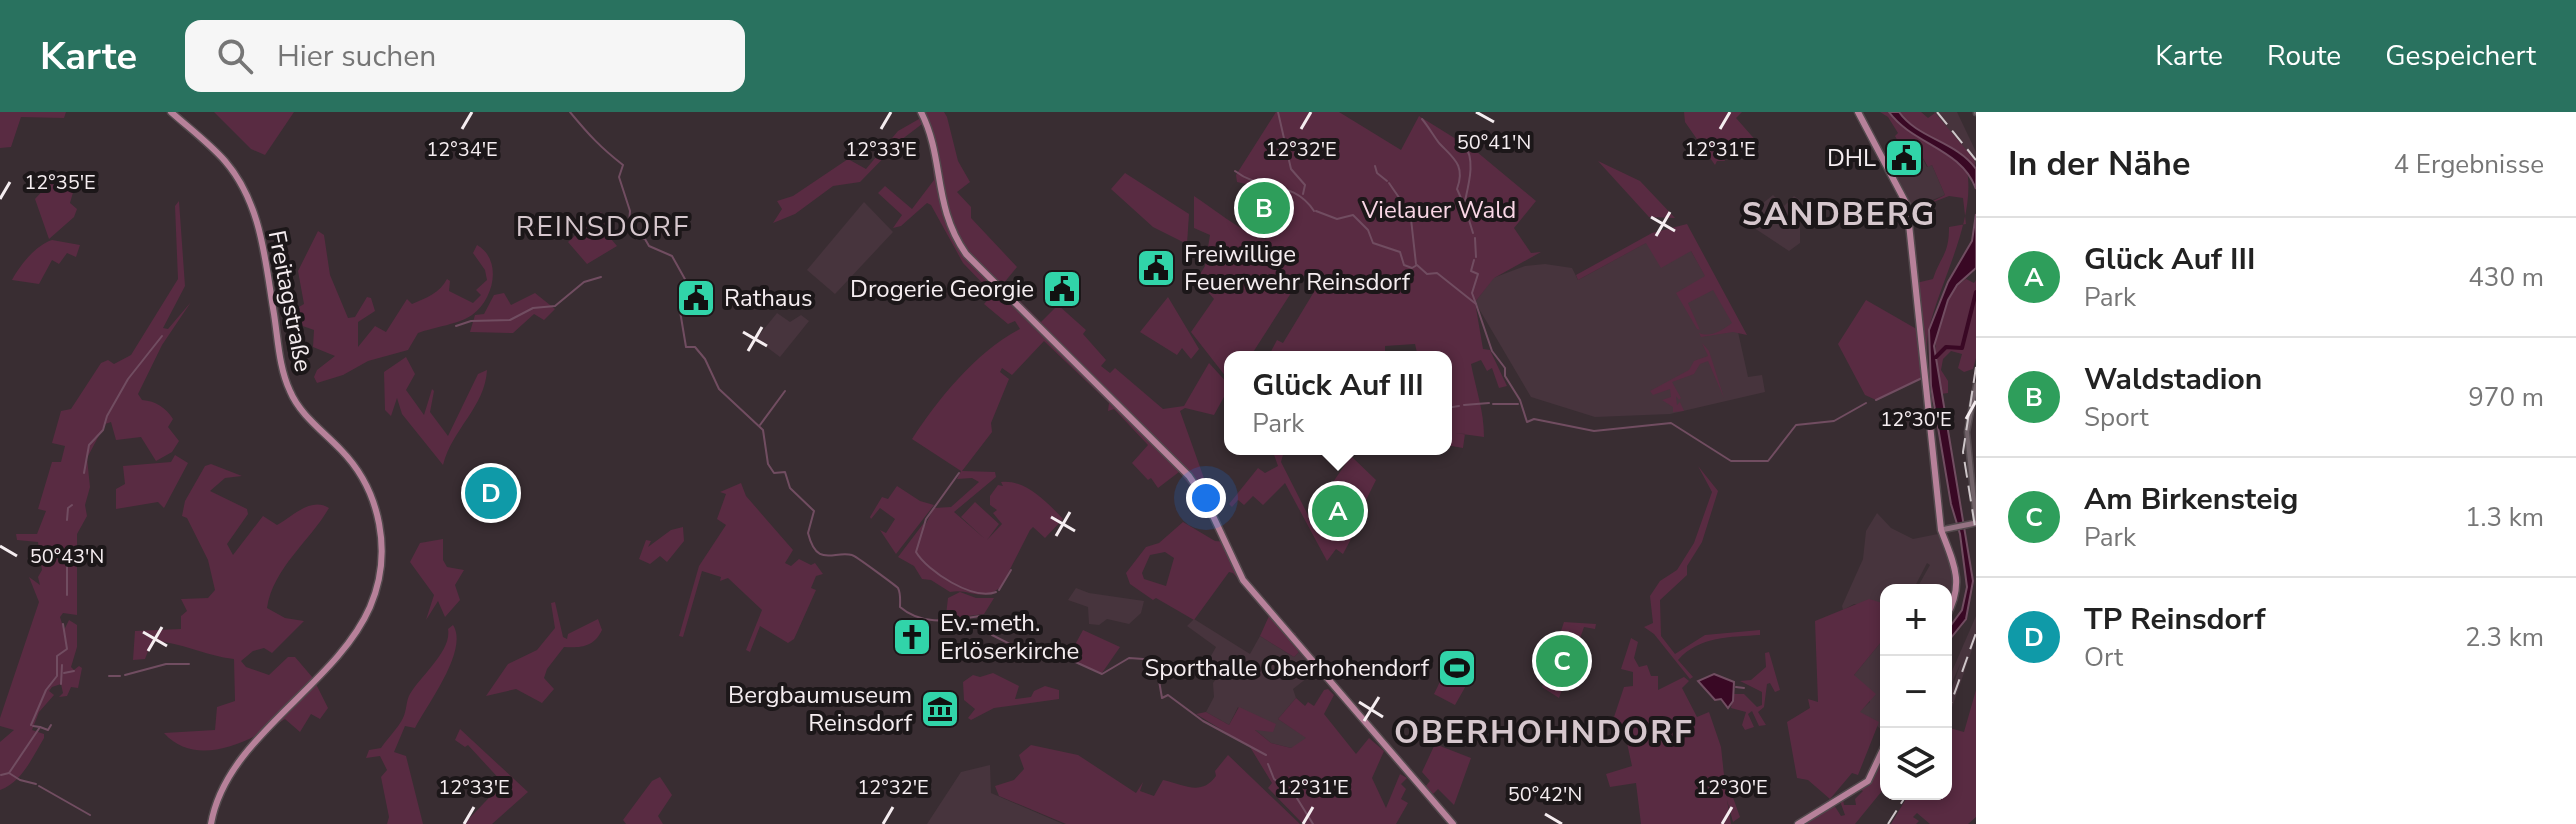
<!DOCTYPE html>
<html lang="de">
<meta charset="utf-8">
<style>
:root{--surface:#fff;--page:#f6f6f6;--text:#222;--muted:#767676;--line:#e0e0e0;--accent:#29725f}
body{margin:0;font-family:"Nunito Sans",sans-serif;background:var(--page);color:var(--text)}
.controls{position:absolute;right:24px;bottom:24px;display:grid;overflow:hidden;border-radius:16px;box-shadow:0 4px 12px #0003}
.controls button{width:72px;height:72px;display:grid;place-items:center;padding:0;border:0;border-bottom:2px solid var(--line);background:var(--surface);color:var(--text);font:40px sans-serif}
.you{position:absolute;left:1206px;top:386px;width:28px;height:28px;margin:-20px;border:6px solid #fff;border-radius:50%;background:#1a73e8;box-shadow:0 0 0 12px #1a73e833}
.badge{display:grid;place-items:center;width:52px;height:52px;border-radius:50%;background:var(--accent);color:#fff;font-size:26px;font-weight:700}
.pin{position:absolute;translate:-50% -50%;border:4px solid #fff;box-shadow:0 2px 8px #0006}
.popup{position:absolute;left:1224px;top:239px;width:228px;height:104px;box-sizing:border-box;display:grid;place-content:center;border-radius:16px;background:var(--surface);filter:drop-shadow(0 2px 6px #0005);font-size:26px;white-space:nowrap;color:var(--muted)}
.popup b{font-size:30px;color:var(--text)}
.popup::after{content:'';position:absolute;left:50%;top:100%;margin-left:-16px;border:16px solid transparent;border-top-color:var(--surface)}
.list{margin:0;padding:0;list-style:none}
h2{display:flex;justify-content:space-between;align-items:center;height:104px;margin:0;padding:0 32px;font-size:34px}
h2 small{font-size:26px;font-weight:400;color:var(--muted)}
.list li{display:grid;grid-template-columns:52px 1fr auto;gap:24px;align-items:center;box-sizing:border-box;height:120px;padding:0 32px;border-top:2px solid var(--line)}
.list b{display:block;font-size:30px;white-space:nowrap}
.list p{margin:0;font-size:26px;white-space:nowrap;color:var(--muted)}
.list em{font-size:26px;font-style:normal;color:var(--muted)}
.icon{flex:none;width:44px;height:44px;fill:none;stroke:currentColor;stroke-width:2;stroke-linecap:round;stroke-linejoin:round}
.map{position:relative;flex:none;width:1976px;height:712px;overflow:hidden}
header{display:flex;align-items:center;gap:48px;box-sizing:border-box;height:112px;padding:0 40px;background:var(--accent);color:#fff}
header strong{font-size:38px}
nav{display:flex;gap:44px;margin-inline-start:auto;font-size:28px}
.search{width:560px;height:72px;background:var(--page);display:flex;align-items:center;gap:20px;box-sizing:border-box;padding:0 28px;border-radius:16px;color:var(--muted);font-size:30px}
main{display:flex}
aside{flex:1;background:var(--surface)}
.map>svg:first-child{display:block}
</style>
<header>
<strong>Karte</strong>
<div class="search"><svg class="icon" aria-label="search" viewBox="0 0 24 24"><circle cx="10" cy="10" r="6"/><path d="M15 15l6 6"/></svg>Hier suchen</div>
<nav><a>Karte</a><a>Route</a><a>Gespeichert</a></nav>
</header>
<main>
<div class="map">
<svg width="1976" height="712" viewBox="0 0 1976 712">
<rect width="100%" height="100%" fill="#392d32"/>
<g fill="#47343d">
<polygon points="1934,0 1957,0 1976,40 1976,53"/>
<polygon points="1906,30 1918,37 1927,55 1932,53 1945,83 1909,97 1883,45"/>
<polygon points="1773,83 1784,94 1794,84 1800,88 1800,131 1789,139 1742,108"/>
<polygon points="864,90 893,120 835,182 807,158"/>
<polygon points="1680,120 1738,220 1748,265 1762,263 1765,280 1670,302 1595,305 1531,285 1475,190 1493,166 1525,154 1545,152 1572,156 1578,168 1660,123"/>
<polygon points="777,201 790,210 801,203 809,209 780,245 756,227"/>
<polygon points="1877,401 1891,416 1913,427 1938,422 1954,454 1956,474 1946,501 1946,478 1916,478 1930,453 1927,451 1913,478 1886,478 1886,492 1854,492 1843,498 1842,494 1863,447 1866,419"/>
<polygon points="1076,476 1089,481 1144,489 1141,501 1129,512 1107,507 1099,513 1089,512 1088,495 1068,488"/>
<polygon points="1976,504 1976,526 1946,613 1946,594 1961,550 1946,584 1946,573"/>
<polygon points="1194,507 1250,542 1260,524 1294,545 1299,540 1316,559 1293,577 1296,586 1278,607 1307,626 1305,630 1291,636 1271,631 1254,617 1238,595 1229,613 1206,600 1214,585 1213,571 1221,560 1207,551 1216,535 1187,514"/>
<polygon points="1886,524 1886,621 1859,600 1870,590 1854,563"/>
<polygon points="990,653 991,681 1063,712 927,712 961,660"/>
</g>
<g fill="#592b42" fill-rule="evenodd">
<polygon points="0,0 66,0 64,6 21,5 11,35 0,36"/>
<polygon points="214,0 294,0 265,43 251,37"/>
<path d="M 918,0 L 944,0 L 947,5 L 958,49 L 970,70 L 957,80 L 971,95 L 971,106 L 1017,155 L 1003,172 L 1041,210 L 1058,193 L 1086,218 L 1083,222 L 1106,248 L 1101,254 L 1110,261 L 1115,256 L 1163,297 L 1184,294 L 1209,251 L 1230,274 L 1214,303 L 1185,296 L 1180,299 L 1210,383 L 1202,389 L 1179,360 L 1158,376 L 1151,366 L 1148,368 L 1132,351 L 1148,333 L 1114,297 L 1108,299 L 1109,291 L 1044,229 L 1012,263 L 1002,256 L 1000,260 L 1009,267 L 991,311 L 992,320 L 962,359 L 995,360 L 996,365 L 954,400 L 985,427 L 961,405 L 975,390 L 999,412 L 987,428 L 1002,412 L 993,401 L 997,398 L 990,393 L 990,384 L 998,373 L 1003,374 L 1001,370 C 1025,367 1047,390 1063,407 L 1045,426 L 1033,415 L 1030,418 L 1001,475 C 979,491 971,476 950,480 L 931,468 L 922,467 L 914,454 L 898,445 L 923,412 L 923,417 L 934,396 L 951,395 L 979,370 L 972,366 L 957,367 L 961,359 L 912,327 C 938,287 977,239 1020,217 L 1015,209 L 1008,212 L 984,192 L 993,182 L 963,151 L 931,93 L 927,91 L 901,114 L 893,116 L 902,103 L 878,81 L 885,74 L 912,97 L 934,68 L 931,34 Z"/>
<path d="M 1276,0 L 1339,0 L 1401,38 L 1419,4 L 1477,40 L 1536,89 L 1514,116 L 1531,141 L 1541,140 L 1494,166 L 1475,190 L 1483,237 L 1490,238 L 1507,274 L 1499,276 L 1492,256 L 1487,259 L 1481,248 L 1471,252 C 1476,278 1484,298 1484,325 L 1455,321 L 1465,322 L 1463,336 L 1446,333 L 1446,245 L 1418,245 L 1415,232 L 1385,234 L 1385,245 L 1268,245 L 1277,228 L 1283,231 L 1323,165 L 1306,162 L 1300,167 L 1250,245 L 1230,245 L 1230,270 L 1191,220 L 1214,187 L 1197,167 L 1205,154 L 1210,123 L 1194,116 L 1194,84 C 1210,94 1251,127 1266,127 L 1286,95 L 1255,74 L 1237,70 L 1236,63 Z"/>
<polygon points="1684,0 1742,0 1736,6 1758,31 1729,47 1728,38 1721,39 1725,49 1717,49 1715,53 1685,10"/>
<path d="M 1880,0 L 1889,0 C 1909,27 1946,32 1967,58 C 1976,108 1940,169 1929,217 C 1924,240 1929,267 1935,290 L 1929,291 L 1925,265 L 1876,288 L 1865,283 L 1838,232 L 1866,188 L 1920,219 L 1916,171 L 1933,167 C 1941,143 1949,143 1949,115 L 1966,112 L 1963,86 L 1949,84 L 1923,94 L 1945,83 L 1932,53 L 1928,55 L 1918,37 L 1910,37 L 1906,31 L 1900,33 L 1895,24 L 1898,21 L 1888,5 Z"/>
<path d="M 1899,0 L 1921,0 L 1928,6 L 1935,1 L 1974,47 L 1976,57 C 1956,29 1918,27 1899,0 Z"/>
<polygon points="919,7 922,12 901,28 860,70 833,74 795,102 773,111 782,97 777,89 793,84 848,47 866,57 898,19"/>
<polygon points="1598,49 1640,69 1675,106 1649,105"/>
<polygon points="1125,61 1189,102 1187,132 1153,115 1111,77"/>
<polygon points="76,70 70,91 77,97 74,105 49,127 35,87 49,72"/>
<path d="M 179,89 L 185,174 L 163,216 L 168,217 L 191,190 L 162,233 L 138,282 L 142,288 C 156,289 166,296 173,307 L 168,315 L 179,329 L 172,340 L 156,349 L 141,325 L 116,328 L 111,310 L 105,312 L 87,346 L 90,375 L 85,393 L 87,404 L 77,422 L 77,503 L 63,501 L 60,505 L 64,518 L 69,508 L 77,513 L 77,535 L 71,555 L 74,558 L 79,554 L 82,556 L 78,576 L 71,575 L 67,584 L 59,585 L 63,581 L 61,572 L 52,575 L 49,579 L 54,583 L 39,600 L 32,618 L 44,622 L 44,626 C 32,646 22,670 0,678 L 0,630 L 14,618 L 0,614 L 0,606 L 39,490 L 29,465 L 40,473 L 38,465 L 42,458 L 38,430 L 17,428 L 16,422 L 37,422 L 46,399 L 38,397 L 52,350 L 61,350 L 65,334 L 52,331 L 61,299 L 71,297 L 101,251 L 108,248 L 114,252 L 131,243 L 178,167 L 175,94 Z"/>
<polygon points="601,100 610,114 606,121 617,134 587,152 568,130"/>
<path d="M 1687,112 L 1747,223 L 1733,220 L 1701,225 L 1699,221 C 1711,226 1723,218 1732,211 L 1713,178 L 1688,191 L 1700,218 L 1697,217 L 1676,181 L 1705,164 L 1691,139 L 1661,156 L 1646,131 L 1578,168 L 1576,163 L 1652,121 Z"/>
<path d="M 318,119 L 324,123 L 330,163 L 348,206 L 355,205 L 367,185 L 371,186 L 375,199 L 358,210 L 358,235 L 375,214 L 386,220 L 407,187 L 412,192 C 426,186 440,181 447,167 L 450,169 L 449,179 L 473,191 L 481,183 L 476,178 L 487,168 L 485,158 L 473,141 L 477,133 C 503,148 494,187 472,203 C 460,212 434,215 418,221 L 408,238 L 368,249 L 343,263 L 317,271 L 314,265 L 317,258 L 335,244 L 313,235 L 314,218 L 294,211 L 299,195 L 304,192 L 298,159 Z"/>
<path d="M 52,128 L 80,133 L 76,145 L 67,141 L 59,152 L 52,148 L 39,172 L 12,168 C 20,153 36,133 52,128 Z"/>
<path d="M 1966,167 L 1974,171 L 1976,168 L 1976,246 L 1973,257 L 1964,260 L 1958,256 L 1962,242 L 1951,239 L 1943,247 L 1941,258 L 1948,269 L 1948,281 L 1941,282 C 1933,245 1929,192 1966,167 Z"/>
<polygon points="504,181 511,193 535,181 555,197 544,208 534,202 513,221 470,220 475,203 484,202 494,183"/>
<polygon points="1168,185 1199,237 1191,247 1182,236 1177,243 1140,220"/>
<polygon points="1702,231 1709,239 1724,286 1708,249 1700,252 1694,262 1672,270 1681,286 1679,288 1676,284 1677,293 1680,290 1684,299 1673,300 1673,295 1662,288 1671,285 1670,277 1653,283 1650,279 1689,258 1694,249 1708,244"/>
<path d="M 406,245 L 415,262 L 406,278 L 424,303 L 432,277 L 434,279 L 430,300 L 448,324 L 478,262 L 487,258 C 485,295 452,317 443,353 L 402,302 L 397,286 L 391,304 L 385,298 L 384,260 Z"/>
<polygon points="1272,337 1284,339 1281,350 1309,405 1351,344 1376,368 1356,408 1360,410 1343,442 1336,437 1327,449 1285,371 1263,393 1253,384 1244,393 1238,388 1232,395 1229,392 1258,356 1265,361 1278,354"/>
<polygon points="175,343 188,351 164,396 158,390 116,397 116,377 125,372 123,354 171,350"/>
<path d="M 211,352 L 242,364 L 225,366 L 210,379 L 247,397 L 248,402 L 227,432 L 233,443 L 263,404 L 277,413 C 292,405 311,384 329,396 C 310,429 273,456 267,496 L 285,506 L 304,509 L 272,541 L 264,536 L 253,539 L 241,549 L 246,555 L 269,563 L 288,545 L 295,545 L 313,566 L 328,596 L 320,607 L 311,602 L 300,620 L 285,607 C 252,628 197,658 164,621 L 215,618 L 217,595 L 235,589 L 234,547 C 206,544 181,530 152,529 L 145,547 L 133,548 L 135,519 L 181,517 L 181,504 L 187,499 L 181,487 L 208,486 L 215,478 L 208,448 L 187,406 L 182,404 L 185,389 L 205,354 Z"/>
<path d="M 1698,354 L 1718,379 L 1702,430 L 1687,454 L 1687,463 L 1660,488 L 1661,524 L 1675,542 L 1705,523 L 1760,518 L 1760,523 C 1731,525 1699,524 1678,548 L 1693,565 L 1690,567 L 1654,522 L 1644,515 L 1653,511 L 1650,484 L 1660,469 L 1677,458 L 1694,431 L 1712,380 Z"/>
<polygon points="741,371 746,384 793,438 785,451 791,454 799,447 811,453 815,451 823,462 816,464 811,476 816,478 794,527 788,531 760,514 750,540 746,538 762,498 728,466 720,469 721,465 702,459 683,525 679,524 699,454 726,413 717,407 726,382 720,380"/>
<polygon points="897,374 920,389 934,393 896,442 880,418 886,421 895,407 880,396 871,407 870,405 882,385 888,387"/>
<path d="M 1183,410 L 1215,429 L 1228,430 L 1247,467 L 1291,520 L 1296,521 L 1290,529 L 1299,540 L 1294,545 L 1260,524 L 1269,504 L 1233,461 L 1229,460 L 1194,508 L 1156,486 L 1153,488 L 1130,472 L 1126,461 L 1146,435 L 1159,431 ZM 1165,440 L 1174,446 L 1166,474 L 1144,467 L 1142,461 L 1150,443 Z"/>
<polygon points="683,415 684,429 667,450 660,444 650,452 639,447 646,428 651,429 648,435 671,418"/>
<polygon points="443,427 443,448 447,455 464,458 455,473 460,488 445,505 438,489 426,508 434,483 410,450 420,431"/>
<polygon points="960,480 976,486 994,486 984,502 937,508 941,502 946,503 948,486"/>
<polygon points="1869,487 1886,492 1886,524 1854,563 1876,582 1860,600 1879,610 1858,663 1852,661 1830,687 1808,668 1797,666 1787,610 1810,596 1808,587 1818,590 1815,509"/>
<path d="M 555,490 L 563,525 L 567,527 L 568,522 L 598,507 L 602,518 C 594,535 581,536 564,535 L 547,557 L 544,566 L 554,577 L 542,591 L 516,577 L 486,584 L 508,552 L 537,538 L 555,516 L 551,491 Z"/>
<polygon points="1564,510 1596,512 1595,517 1584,515 1559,586 1542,575"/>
<path d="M 453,513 C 469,538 428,591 415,616 L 405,614 L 394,640 L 406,644 L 423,712 L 387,712 L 389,705 L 381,665 L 387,658 L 380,644 L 366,646 L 369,638 L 381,636 C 387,627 399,615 403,606 C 407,598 406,588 410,582 C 420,564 452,539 448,517 Z"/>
<polygon points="1083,518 1120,535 1102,561 1082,553 1070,542"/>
<polygon points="1631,526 1638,530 1634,546 1639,555 1647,553 1651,564 1658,564 1658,578 1684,565 1689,569 1682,576 1697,605 1709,600 1721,635 1726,682 1731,680 1740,705 1733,710 1727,688 1731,712 1641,712 1636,671 1610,675 1606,662 1632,654 1624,617 1614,605 1624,575 1633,574 1633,560 1621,557"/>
<polygon points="1769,540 1780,578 1775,580 1770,571 1767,572 1764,595 1758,600 1766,613 1759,614 1752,599 1748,602 1754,615 1745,618 1742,613 1746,600 1731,596 1733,582 1744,582 1757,595 1762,593 1762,580 1740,569 1751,568 1766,555 1765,541"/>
<polygon points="1453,543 1476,556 1455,593 1434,582"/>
<polygon points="993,561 1019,574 1015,587 1031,585 1034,579 1045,574 1059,578 1059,587 994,596 971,608 968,606 975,597 964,588 963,570 973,563 980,565"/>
<polygon points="1328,577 1334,583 1324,602 1356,642 1369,626 1384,639 1372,666 1386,696 1400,662 1407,666 1401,672 1406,677 1401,687 1408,691 1396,712 1303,712 1268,676 1272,671 1250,635 1196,602 1206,600 1229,613 1239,595 1276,612 1273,620 1255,618 1271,631 1291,636 1306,626 1278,607 1296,586 1305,594 1308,590 1314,594 1324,578"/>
<polygon points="1976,578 1976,705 1968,712 1930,712 1917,701 1913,705 1919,709 1916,712 1891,712 1909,682 1946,682 1946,615 1964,620"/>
<polygon points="460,617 528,680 492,712 464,712 503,671 468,633 465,635 455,628"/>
<polygon points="1435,632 1471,646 1454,693 1438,677 1433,682 1425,675 1430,669 1422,660"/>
<path d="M 1031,633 L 1078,643 L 1136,681 L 1143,670 L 1140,679 L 1154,684 L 1163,668 C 1183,672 1201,685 1216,664 L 1215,659 L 1228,643 L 1300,712 L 1066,712 L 999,684 L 995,674 L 1014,668 L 1024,657 L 1019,643 Z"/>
<polygon points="1886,635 1886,674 1855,712 1803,712 1834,693 1841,704 1845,703 1840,689 1843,687 1844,693 1856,693 1855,687 1863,679 1859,677 1868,674"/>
<polygon points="660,665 672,683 658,704 663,712 626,712 623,708 652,669"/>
</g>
<g fill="#390824" stroke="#714d61" stroke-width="2">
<path d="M 1889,0 L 1899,0 C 1918,27 1956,29 1976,57 L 1976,77 C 1961,36 1913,33 1889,0 Z"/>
<polygon points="1976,102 1976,156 1957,173 1948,188 1934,234 1973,469 1966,507 1946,532 1946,520 1962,498 1967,475 1960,422 1951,392 1931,274 1929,218 1948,170 1972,129"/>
<polygon points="1714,562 1734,570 1733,589 1728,596 1721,587 1715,588 1698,569"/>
</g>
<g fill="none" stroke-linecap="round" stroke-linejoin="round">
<g stroke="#714d61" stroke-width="2">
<path d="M 570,0 C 589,23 600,35 623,53 L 619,65 L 630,99 L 629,111 L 637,127 L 645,127 L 649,134 L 672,144 L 686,169 L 679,193 L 686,235 L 695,235 L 705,247 L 719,277 L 763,318 L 768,352 L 774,361 L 785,360 L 790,376 L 814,399 L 808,421 C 817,457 834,438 852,443 C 856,444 896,474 898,476 C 901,482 900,488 900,495 C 923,515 952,508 980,504 L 992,523 L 1032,543 L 1071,548 L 1102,562 L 1129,546 L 1158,548 L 1163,550 L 1157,557 L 1162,586 L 1168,583 L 1203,609 L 1266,643"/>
<polyline points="1278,0 1291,57 1305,73 1303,82"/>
<path d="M 1422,7 C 1428,14 1435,26 1439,31 C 1453,46 1466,53 1457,77 L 1461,86"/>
<path d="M 1464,33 C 1479,50 1464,85 1462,105 L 1469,108 L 1473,121"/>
<polyline points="1375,54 1377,61 1387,69"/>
<path d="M 1235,59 C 1262,80 1293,67 1314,99"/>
<polyline points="1389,71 1400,87"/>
<polyline points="1400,89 1411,107 1416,152"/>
<polyline points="1316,99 1337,107 1353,103 1368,118 1373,131 1400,140 1404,153 1412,156 1417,153 1427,162 1437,161 1476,192 1492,239 1505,256 1505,264 1520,288 1527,310 1534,307 1594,319 1671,311 1731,349 1768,349 1796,313 1834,309 1866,291"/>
<polyline points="1475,126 1476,145"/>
<polyline points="1474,148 1471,159 1478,162 1472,181 1476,192"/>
<polyline points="456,214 471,209 510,208 533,196 555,194 584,170 601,165"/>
<polyline points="1876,288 1922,266"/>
<polyline points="1493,292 1518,292"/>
<polyline points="1464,293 1489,291"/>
<polyline points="1446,296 1459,294"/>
<polyline points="760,313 785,279"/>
<polyline points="84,361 89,333 103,318 107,304 128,267 162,224"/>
<path d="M 959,361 L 926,407 L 916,440 C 927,459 973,489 996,480"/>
<polyline points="67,408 68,396 72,393"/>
<polyline points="999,478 1011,458"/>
<polyline points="67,483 67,447"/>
<polyline points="64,561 74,559"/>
<polyline points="125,563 166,552 189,552"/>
<polyline points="109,564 120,564"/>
<polyline points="61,572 62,553"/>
<polyline points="1736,575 1744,576"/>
<polyline points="31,613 46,578 57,564 57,544 67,537 63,512"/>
<polyline points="40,615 48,618 51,613"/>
<polyline points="1268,652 1274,667 1295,683 1313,712"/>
<polyline points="9,661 20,668 36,672"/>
<polyline points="1,663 9,661 40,615 33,614"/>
<polyline points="39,674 90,703"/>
</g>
<polyline stroke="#390824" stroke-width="4" points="1936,245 1946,235 1962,236 1976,180"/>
<defs>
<g id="tertiary">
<polyline points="1976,0 1976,1"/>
<polyline points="1976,273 1967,320 1976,409"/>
</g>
<polyline id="secondary" points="1941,418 1976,411"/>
<g id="primary">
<path d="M 171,0 C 189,16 209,31 225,49 C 262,92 265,149 274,202 C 278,227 279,256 290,279 C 300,303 323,319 341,338 C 381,379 393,442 370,495 C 335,575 226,624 211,712"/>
<path d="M 921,0 C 945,47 932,93 966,142 L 1189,364 L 1206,389 L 1243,468 L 1453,712"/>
<path d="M 1858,0 L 1907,93 L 1941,418 C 1954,452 1965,471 1946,505"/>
<polyline points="1798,712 1868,669 1886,631"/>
</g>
</defs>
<use href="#tertiary" stroke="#53494d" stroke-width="7"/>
<use href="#secondary" stroke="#53494d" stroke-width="8"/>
<use href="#primary" stroke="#53494d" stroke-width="9"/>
<use href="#tertiary" stroke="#716369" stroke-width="4"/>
<use href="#secondary" stroke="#947282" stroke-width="5"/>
<use href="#primary" stroke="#b7819a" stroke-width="6"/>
<g stroke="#cec6c9" stroke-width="2" stroke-dasharray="16 8" stroke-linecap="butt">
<polyline points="1937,0 1976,48"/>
<polyline points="1976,255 1963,340 1976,421"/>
<polyline points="1946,605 1976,521"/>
<polyline points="1888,712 1907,682"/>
</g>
</g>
<path fill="none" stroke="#f5edf0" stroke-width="3" d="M 1476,0 L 1494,10M 462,17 L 472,0M 881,17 L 891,0M 1301,17 L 1311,0M 1720,17 L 1730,0M 0,87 L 10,70M 1651,105 L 1675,119M 1656,124 L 1670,100M 743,220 L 767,234M 748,239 L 762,215M 1966,307 L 1976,289M 1051,405 L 1075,419M 1056,424 L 1070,400M 0,434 L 17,444M 143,520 L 167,534M 148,539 L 162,515M 1359,590 L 1383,605M 1364,609 L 1379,585M 1545,702 L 1562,712M 464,712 L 474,695M 883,712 L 893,695M 1303,712 L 1313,695M 1722,712 L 1732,695"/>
<defs>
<symbol id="civic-square" viewBox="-11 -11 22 22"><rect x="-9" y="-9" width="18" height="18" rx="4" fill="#31d4a9" stroke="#1c1719"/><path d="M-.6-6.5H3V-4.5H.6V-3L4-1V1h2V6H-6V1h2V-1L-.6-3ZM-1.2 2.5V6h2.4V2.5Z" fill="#111"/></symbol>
<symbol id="church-square" viewBox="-11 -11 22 22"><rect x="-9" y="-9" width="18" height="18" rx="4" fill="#31d4a9" stroke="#1c1719"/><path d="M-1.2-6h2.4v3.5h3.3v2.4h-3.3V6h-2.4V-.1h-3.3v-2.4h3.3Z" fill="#111"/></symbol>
<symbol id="stadium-square" viewBox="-11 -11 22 22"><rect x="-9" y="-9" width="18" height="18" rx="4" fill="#31d4a9" stroke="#1c1719"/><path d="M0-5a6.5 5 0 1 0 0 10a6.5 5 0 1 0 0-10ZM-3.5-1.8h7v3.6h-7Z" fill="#111"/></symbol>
<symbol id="museum-square" viewBox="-11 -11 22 22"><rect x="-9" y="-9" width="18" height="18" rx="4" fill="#31d4a9" stroke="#1c1719"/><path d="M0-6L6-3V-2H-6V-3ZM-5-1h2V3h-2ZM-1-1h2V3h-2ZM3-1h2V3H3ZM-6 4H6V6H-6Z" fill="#111"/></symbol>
</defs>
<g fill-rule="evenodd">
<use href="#civic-square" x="1882" y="24" width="44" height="44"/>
<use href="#civic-square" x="1134" y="134" width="44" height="44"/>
<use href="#civic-square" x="1040" y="155" width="44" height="44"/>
<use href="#civic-square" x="674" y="164" width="44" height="44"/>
<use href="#church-square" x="890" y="503" width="44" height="44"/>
<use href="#stadium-square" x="1435" y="534" width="44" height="44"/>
<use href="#museum-square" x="918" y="575" width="44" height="44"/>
</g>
<g text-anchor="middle" stroke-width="8" stroke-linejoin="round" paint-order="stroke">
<g font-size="24" fill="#f5edf0" stroke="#1c1719" text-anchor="end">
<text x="1876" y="54">DHL</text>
<text x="1184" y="150" text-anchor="start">Freiwillige<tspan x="1184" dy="28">Feuerwehr Reinsdorf</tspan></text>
<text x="1034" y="185">Drogerie Georgie</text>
<text x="724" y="194" text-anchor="start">Rathaus</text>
<text x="940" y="519" text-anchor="start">Ev.-meth.<tspan x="940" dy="28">Erlöserkirche</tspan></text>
<text x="1429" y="564">Sporthalle Oberhohendorf</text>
<text x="912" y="591">Bergbaumuseum<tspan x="912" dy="28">Reinsdorf</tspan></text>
</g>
<g font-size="24" fill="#f9d6e5" stroke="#1c1719">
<text x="1439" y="106">Vielauer Wald</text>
</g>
<g font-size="24" fill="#f5edf0" stroke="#1c1719">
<text transform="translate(290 189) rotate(79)" y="8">Freitagstraße</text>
</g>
<g font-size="28" letter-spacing="2" fill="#d6c7cd" stroke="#1c1719">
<text x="603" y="124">REINSDORF</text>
</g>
<g font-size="32" font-weight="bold" letter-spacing="2" fill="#d6c7cd" stroke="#1c1719">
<text x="1839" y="113">SANDBERG</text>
<text x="1544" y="631">OBERHOHNDORF</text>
</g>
</g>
<g font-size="20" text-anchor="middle" fill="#f5edf0" stroke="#1c1719" stroke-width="8" stroke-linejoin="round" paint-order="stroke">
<text x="1494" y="37">50°41'N</text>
<text x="462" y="44">12°34'E</text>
<text x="1301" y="44">12°32'E</text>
<text x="881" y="44">12°33'E</text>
<text x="1720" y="44">12°31'E</text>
<text x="60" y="77">12°35'E</text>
<text x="1916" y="314">12°30'E</text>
<text x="67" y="451">50°43'N</text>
<text x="474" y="682">12°33'E</text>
<text x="893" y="682">12°32'E</text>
<text x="1313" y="682">12°31'E</text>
<text x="1732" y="682">12°30'E</text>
<text x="1545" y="689">50°42'N</text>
</g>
</svg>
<div class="controls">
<button>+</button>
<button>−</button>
<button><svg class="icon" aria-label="layers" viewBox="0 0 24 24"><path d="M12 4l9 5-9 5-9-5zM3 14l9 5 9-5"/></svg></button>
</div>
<div class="you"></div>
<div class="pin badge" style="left:1338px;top:399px;background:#2e9e5b">A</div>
<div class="popup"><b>Glück Auf III</b>Park</div>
<div class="pin badge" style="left:1264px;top:96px;background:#2e9e5b">B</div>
<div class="pin badge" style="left:1562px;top:549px;background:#2e9e5b">C</div>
<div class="pin badge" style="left:491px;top:381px;background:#0f9aa8">D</div>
</div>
<aside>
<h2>In der Nähe<small>4 Ergebnisse</small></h2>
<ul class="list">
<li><span class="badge" style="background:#2e9e5b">A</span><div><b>Glück Auf III</b><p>Park</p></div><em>430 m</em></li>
<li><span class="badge" style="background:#2e9e5b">B</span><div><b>Waldstadion</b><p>Sport</p></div><em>970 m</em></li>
<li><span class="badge" style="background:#2e9e5b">C</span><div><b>Am Birkensteig</b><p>Park</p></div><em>1.3 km</em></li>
<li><span class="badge" style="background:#0f9aa8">D</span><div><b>TP Reinsdorf</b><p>Ort</p></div><em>2.3 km</em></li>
</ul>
</aside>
</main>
